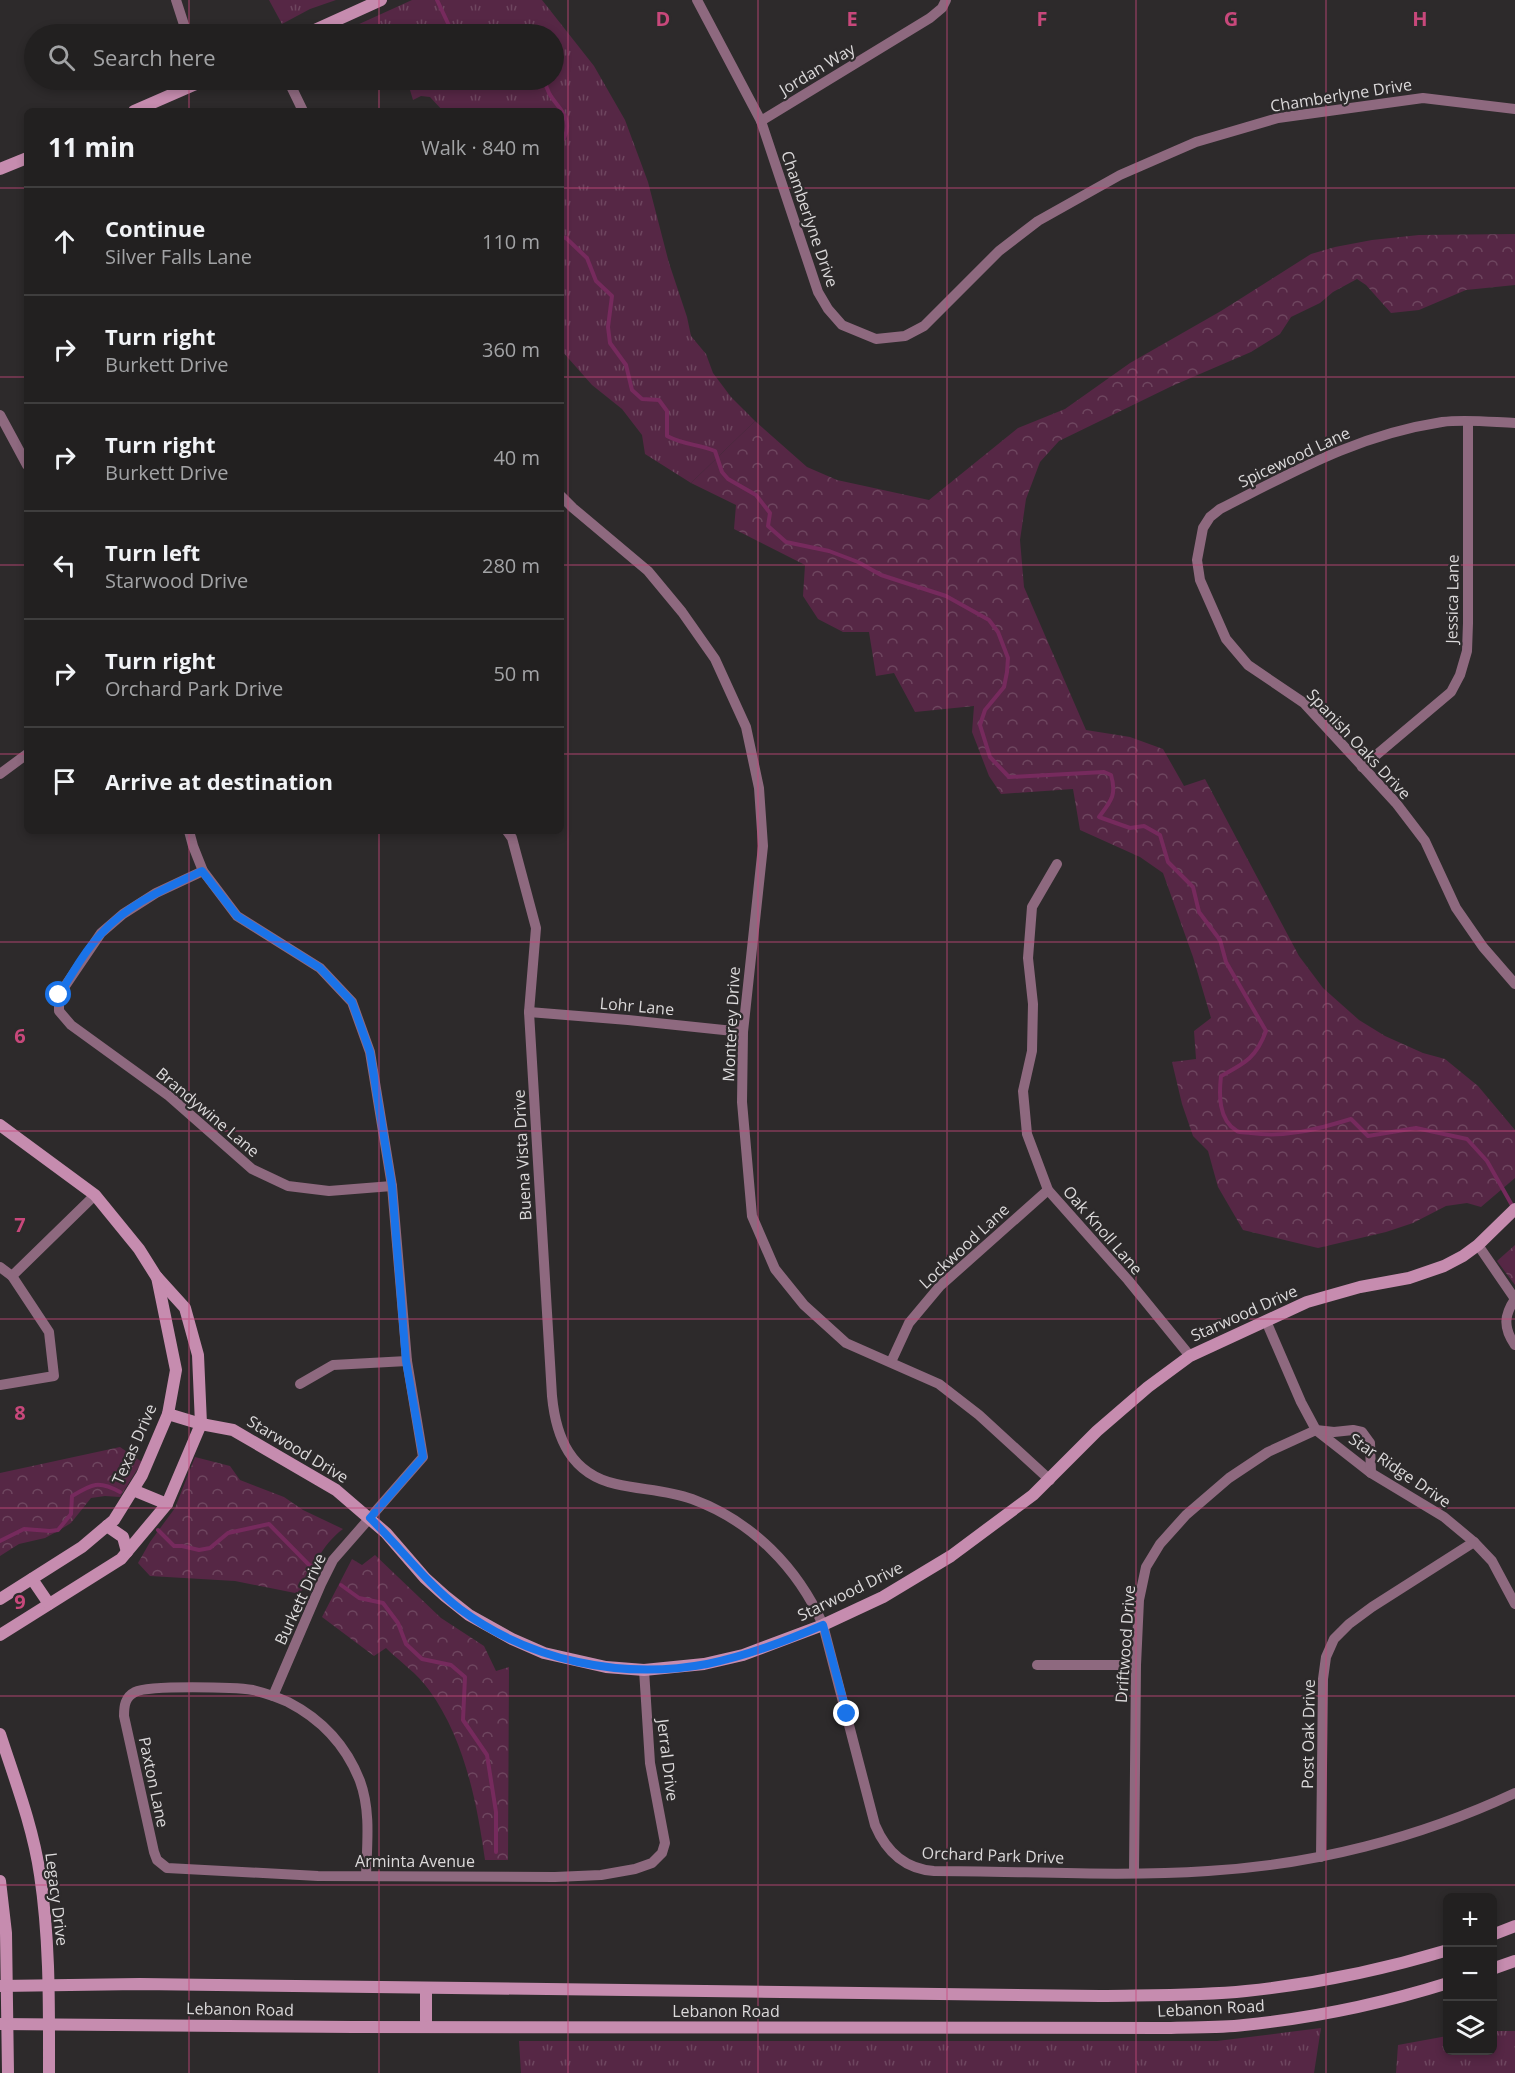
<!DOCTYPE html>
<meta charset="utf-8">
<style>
:root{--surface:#222020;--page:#2a2829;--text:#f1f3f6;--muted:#a2a3a5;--line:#3f3e3e}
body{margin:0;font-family:"Open Sans",sans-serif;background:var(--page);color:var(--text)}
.controls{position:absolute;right:18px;bottom:18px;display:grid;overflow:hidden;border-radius:9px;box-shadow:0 3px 9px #0003}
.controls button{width:54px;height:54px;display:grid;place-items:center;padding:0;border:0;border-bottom:2px solid var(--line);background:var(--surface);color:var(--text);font:30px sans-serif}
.stop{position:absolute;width:18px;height:18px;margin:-14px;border:4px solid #1a73e8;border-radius:50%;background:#fff}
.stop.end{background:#1a73e8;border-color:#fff;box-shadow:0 2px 6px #0008}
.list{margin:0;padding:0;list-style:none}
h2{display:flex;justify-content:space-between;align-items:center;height:78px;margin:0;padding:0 24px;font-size:26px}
h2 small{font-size:20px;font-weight:400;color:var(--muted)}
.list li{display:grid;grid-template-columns:39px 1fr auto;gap:18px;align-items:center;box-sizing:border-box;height:108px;padding:0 24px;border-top:2px solid var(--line)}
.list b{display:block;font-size:22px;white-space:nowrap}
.list p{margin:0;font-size:20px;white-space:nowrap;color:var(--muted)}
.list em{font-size:20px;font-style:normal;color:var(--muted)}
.icon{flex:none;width:33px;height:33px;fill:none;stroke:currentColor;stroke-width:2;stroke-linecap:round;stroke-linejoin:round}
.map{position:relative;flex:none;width:1515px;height:2073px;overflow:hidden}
.search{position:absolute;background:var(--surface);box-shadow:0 3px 9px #0003;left:24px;top:24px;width:540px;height:66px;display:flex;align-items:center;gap:15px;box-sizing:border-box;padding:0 21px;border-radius:33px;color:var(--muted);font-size:22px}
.panel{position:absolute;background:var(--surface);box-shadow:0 3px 9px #0003;left:24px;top:108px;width:540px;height:726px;border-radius:9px}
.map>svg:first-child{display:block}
</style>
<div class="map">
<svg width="1515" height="2073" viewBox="0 0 1515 2073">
<defs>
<pattern id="grass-tufts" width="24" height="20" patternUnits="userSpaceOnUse" patternTransform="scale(1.5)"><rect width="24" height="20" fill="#562745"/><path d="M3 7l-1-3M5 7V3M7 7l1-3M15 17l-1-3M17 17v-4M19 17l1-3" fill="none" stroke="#6e465f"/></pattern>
<pattern id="forest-crowns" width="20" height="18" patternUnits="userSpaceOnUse" patternTransform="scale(1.5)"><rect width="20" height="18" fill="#562745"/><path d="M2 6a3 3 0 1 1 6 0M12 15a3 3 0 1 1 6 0" fill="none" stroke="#6e465f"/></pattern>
</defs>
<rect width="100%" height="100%" fill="#2d2a2b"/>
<g fill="url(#grass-tufts)">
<polygon points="269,0 336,0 310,9 282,24"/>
<polygon points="412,0 542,0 594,66 625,120 648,182 669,263 687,317 691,336 706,354 713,373 731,397 755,421 691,483 645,454 642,435 622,409 592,385 561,350 561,291 563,289 561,272 561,111 443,111 430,97 421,96 413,100 407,80 554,80 554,34 349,34 346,30"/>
<polygon points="1321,2028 1314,2073 521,2073 519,2041 1217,2041"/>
<polygon points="1493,2031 1515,2031 1515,2073 1396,2073 1398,2045 1447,2036 1448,2050 1492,2050"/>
</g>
<g fill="url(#forest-crowns)">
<polygon points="1515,234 1515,285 1466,290 1419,310 1391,313 1366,285 1357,279 1333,292 1320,303 1291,317 1280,334 1251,352 1172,386 1059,441 1040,462 1026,499 1020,540 1024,587 1086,730 1130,737 1163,749 1184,786 1205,779 1299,956 1323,988 1359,1020 1385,1036 1423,1053 1445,1059 1478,1086 1515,1130 1515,1178 1481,1207 1467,1203 1446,1206 1413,1223 1386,1232 1318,1248 1243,1230 1218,1187 1208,1151 1193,1136 1182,1104 1172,1062 1196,1059 1194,1031 1211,1018 1193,957 1163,873 1140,857 1080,830 1073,789 1001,794 989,776 972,732 974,706 915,712 894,673 876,676 869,632 843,632 818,619 803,596 805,565 734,529 736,505 691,483 755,421 807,467 837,480 929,500 1018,428 1065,409 1130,363 1221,311 1311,254 1335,247 1372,240 1419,235"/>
<polygon points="1515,1245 1515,1285 1497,1261"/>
<polygon points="120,1447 142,1462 120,1497 105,1496 91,1498 71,1523 58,1531 45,1538 19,1544 0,1556 0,1473"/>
<path d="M 195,1457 L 230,1466 L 240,1480 L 284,1497 L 303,1510 L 343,1529 C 321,1545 312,1570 300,1594 L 235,1581 L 150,1576 L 138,1563 L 150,1542 L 175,1508 Z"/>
<path d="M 375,1555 L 441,1618 L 484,1646 L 496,1671 L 509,1667 L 508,1860 L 485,1860 C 477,1802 464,1738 429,1690 C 418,1674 399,1661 386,1648 L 374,1656 L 322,1617 L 352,1559 L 362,1565 Z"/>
</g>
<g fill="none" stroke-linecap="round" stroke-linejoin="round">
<g stroke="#762a5d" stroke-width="4">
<polyline points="437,0 453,34"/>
<polyline points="486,34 518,28 528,34"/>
<path d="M 545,80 C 547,106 581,113 561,143"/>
<path d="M 561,237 L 566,238 L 587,258 L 596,281 L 612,296 L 608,327 L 610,343 L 626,365 L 632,390 L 642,399 L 659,400 L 667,411 L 667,436 C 684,445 698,444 715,451 L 722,472 L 728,479 L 756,495 L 770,513 L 768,526 L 786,542 L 829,551 L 858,562 L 881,575 L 946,596 L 989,620 L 998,632 L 1008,658 L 1007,672 L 1004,687 L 985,710 L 980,725 L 990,757 L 1009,777 L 1104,772 L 1111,775 C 1117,795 1111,801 1099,817 L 1130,828 L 1144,826 L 1160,835 L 1168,862 L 1193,887 L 1199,912 L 1220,940 L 1226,962 L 1266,1031 C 1256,1058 1245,1063 1221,1076 C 1219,1094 1218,1120 1237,1131 C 1240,1133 1247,1132 1251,1133 C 1286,1138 1318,1129 1351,1119 L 1368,1136 L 1416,1128 L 1467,1139 L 1487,1161 L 1513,1207"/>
<polyline points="158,1530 174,1546 182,1546 199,1550 210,1548 228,1533 269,1524 314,1570"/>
<path d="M 0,1541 L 24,1529 L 50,1531 L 58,1530 L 71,1514 L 72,1496 C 92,1484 98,1480 120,1492"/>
<polyline points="341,1585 359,1598 383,1603 398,1623 406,1644 422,1659 451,1665 465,1677 463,1720 487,1755 496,1812 496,1852"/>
</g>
<g stroke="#8e697f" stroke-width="10">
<polyline points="176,0 187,34"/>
<polyline points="697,0 761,121 818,292 828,309 842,325 876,339 905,336 924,326 999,251 1038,221 1120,175 1196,142 1278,118 1423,98 1515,109"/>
<polyline points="288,80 303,111"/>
<polyline points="761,121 930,18 942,8 946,0"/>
<polyline points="0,415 27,465"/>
<path d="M 1515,423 C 1491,422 1465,419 1442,422 C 1357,435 1295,471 1220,509 L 1210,517 L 1203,528 L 1197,560 L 1200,580 L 1226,639 L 1248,665 L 1304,703 L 1396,803 L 1425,841 L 1456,908 L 1483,947 L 1515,984"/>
<polyline points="561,496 573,508 648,571 682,612 715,659 746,727 759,788 763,846 743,1032 742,1102 752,1216 775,1269 804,1305 846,1343 939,1384 979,1415 1050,1480"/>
<polyline points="1362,767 1451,692 1460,675 1467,651 1468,623 1468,422"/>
<polyline points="0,774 27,754"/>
<polyline points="189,831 193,846 203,871 237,916 320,968 352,1002 370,1052 392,1186 407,1361 423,1457 333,1560 321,1584 273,1696"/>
<path d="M 507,831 L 512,838 L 536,928 L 529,1012 L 552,1396 C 556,1438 571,1474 616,1484 C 642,1490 667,1490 692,1499 C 752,1521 798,1568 823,1625 L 875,1825 C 886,1851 905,1869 934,1871 C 1025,1871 1117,1877 1208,1871 C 1313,1865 1419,1838 1515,1793"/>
<polyline points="1057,864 1032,907 1028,958 1033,1004 1032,1051 1023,1091 1027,1134 1048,1190 1128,1280 1190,1356"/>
<polyline points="203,871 156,893 123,914 101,933 59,995 59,1011 71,1025 169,1096 252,1169 288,1186 329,1191 392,1186"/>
<polyline points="529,1012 628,1020 743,1032"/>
<path d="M 1478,1245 L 1515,1299 C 1504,1315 1503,1328 1515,1345"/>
<polyline points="0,1267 12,1276 49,1332 54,1376 0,1385"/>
<polyline points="12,1276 95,1195"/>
<polyline points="1266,1321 1301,1402 1316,1430 1371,1473 1444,1517 1474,1542 1492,1561 1515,1604"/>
<polyline points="891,1362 909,1323 940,1286 1048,1190"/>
<polyline points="300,1384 333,1365 407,1361"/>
<polyline points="1037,1665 1136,1665"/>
<polyline points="1321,1857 1323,1679 1326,1657 1334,1639 1349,1624 1372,1607 1474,1542"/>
<polyline points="1134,1873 1136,1665 1139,1600 1146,1567 1160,1544 1186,1515 1229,1478 1268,1452 1316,1430 1334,1432 1353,1430 1362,1432 1370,1443 1371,1473"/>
<path d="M 366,1876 C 367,1844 371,1811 360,1781 C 346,1745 321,1719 288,1702 C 277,1697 265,1693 253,1690 C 235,1687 149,1685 135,1692 C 125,1697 124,1706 124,1716 L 154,1852 L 157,1860 L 167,1868 L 318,1876 L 555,1877 L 601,1875 L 635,1869 L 652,1863 L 662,1853 L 665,1843 L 650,1763 L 644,1670"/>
</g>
<g stroke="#c68caf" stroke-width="12">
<polyline points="306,34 381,0"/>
<polyline points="134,111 205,80"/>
<polyline points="0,169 27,158"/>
<polyline points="0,1125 95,1195 139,1249 156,1276 185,1308 198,1355 201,1424 167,1504 121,1559 0,1635"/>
<polyline points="168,1414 201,1424 233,1430 336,1490 386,1533 425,1578 445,1596 469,1615 512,1639 544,1653 606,1667 644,1670 704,1664 743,1655 823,1625 883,1597 951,1556 1033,1495 1097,1431 1148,1387 1190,1356 1307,1302 1360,1287 1409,1278 1444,1266 1463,1256 1478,1245 1515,1209"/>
<polyline points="133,1490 167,1504"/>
<polyline points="107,1526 123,1537 127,1552"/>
<polyline points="32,1579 49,1604"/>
<polyline points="0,1599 82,1547 114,1520 142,1475 168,1414 176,1370 157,1277"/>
<path d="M 0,1734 C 15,1780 33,1827 40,1875 C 50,1941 49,2007 49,2073"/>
<polyline points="0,1881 6,1933 8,2073"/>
<polyline points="1492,1935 1515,1926"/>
<polyline points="1492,1969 1515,1961"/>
<path d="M 0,1986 L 140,1984 L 1100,1996 C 1148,1995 1197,1996 1246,1991 C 1314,1984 1382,1970 1448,1950"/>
<polyline points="426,1988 426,2027"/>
<path d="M 0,2024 L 354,2027 L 1166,2028 C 1192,2027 1219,2028 1244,2025 C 1313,2018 1381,2004 1448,1983"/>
</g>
</g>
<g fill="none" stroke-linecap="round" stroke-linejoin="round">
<path stroke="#1a73e8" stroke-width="8" d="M 59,995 C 72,974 84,952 101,934 C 127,904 167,888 202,871 L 237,916 L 320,968 L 352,1002 L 370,1052 L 392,1186 L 406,1361 L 423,1457 L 370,1518 C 401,1548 426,1583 460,1609 C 530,1661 622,1680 707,1664 C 747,1656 786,1641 823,1625 L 847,1714"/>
</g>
<path fill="none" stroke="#c8487b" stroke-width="1.5" stroke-opacity="0.55" d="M 189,0 L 189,34M 379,0 L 379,34M 568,0 L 568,2073M 758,0 L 758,2073M 947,0 L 947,2073M 1136,0 L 1136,2073M 1326,0 L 1326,2073M 189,80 L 189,111M 379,80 L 379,111M 0,188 L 27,188M 561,188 L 1515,188M 0,377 L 27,377M 561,377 L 1515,377M 0,565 L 27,565M 561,565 L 1515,565M 0,754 L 27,754M 561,754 L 1515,754M 189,831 L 189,2073M 379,831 L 379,2073M 0,942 L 1515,942M 0,1131 L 1515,1131M 0,1319 L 1515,1319M 0,1508 L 1515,1508M 0,1696 L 1515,1696M 0,1885 L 1515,1885"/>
<g text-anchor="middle" stroke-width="4.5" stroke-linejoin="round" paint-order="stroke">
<g font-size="16" fill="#dbd9da" stroke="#2d2a2b">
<text transform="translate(817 69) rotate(-31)" y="6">Jordan Way</text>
<text transform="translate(1341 95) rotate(-9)" y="6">Chamberlyne Drive</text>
<text transform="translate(810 219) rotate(71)" y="6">Chamberlyne Drive</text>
<text transform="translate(1294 457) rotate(-25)" y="6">Spicewood Lane</text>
<text transform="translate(1452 599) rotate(-89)" y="6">Jessica Lane</text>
<text transform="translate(1359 744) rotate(47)" y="6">Spanish Oaks Drive</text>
<text transform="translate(637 1006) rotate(5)" y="6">Lohr Lane</text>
<text transform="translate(731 1024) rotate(-87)" y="6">Monterey Drive</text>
<text transform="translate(208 1112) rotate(40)" y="6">Brandywine Lane</text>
<text transform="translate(522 1155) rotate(-93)" y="6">Buena Vista Drive</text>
<text transform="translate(1103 1230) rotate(49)" y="6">Oak Knoll Lane</text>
<text transform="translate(964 1246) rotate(-43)" y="6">Lockwood Lane</text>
<text transform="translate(1244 1313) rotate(-24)" y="6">Starwood Drive</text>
<text transform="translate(134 1444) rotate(-66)" y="6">Texas Drive</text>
<text transform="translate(298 1449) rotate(31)" y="6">Starwood Drive</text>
<text transform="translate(1400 1470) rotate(34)" y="6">Star Ridge Drive</text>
<text transform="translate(850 1591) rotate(-26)" y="6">Starwood Drive</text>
<text transform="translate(300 1599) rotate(-65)" y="6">Burkett Drive</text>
<text transform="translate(1125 1644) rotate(-86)" y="6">Driftwood Drive</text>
<text transform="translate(1308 1734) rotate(-89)" y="6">Post Oak Drive</text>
<text transform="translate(668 1760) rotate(83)" y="6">Jerral Drive</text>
<text transform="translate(154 1782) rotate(78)" y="6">Paxton Lane</text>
<text transform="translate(993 1855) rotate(2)" y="6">Orchard Park Drive</text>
<text x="415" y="1867">Arminta Avenue</text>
<text transform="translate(57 1899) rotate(83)" y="6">Legacy Drive</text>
<text transform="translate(1211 2008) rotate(-3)" y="6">Lebanon Road</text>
<text transform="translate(240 2009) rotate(1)" y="6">Lebanon Road</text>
<text x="726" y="2017">Lebanon Road</text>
</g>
</g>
<g font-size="20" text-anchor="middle" font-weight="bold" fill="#c8487b" stroke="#2d2a2b" stroke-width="4.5" stroke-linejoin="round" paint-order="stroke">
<text x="663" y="26">D</text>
<text x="852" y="26">E</text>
<text x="1042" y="26">F</text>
<text x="1231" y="26">G</text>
<text x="1420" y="26">H</text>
<text x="20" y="1043">6</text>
<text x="20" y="1232">7</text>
<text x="20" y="1420">8</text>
<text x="20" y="1609">9</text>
</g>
</svg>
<div class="controls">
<button>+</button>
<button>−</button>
<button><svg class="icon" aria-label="layers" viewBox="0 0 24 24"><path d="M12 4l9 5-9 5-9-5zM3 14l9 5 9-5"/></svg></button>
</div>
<div class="stop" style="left:59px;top:995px"></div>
<div class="stop end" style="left:847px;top:1714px"></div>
<div class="search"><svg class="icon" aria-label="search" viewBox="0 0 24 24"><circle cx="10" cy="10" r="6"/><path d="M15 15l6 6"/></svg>Search here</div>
<section class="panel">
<h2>11 min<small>Walk · 840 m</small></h2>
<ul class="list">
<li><svg class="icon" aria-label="ahead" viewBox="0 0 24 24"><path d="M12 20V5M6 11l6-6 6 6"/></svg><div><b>Continue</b><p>Silver Falls Lane</p></div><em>110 m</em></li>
<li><svg class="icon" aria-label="right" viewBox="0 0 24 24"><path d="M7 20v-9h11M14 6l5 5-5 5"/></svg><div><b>Turn right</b><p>Burkett Drive</p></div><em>360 m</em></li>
<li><svg class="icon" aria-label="right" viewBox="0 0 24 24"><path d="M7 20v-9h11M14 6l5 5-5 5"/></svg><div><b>Turn right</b><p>Burkett Drive</p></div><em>40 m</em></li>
<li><svg class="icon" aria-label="left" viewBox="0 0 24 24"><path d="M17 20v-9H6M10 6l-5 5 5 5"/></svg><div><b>Turn left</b><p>Starwood Drive</p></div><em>280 m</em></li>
<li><svg class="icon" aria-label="right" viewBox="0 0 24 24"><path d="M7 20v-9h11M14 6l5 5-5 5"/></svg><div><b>Turn right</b><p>Orchard Park Drive</p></div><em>50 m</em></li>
<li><svg class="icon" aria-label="arrive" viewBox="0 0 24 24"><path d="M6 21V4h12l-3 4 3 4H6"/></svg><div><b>Arrive at destination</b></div></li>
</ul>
</section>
</div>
